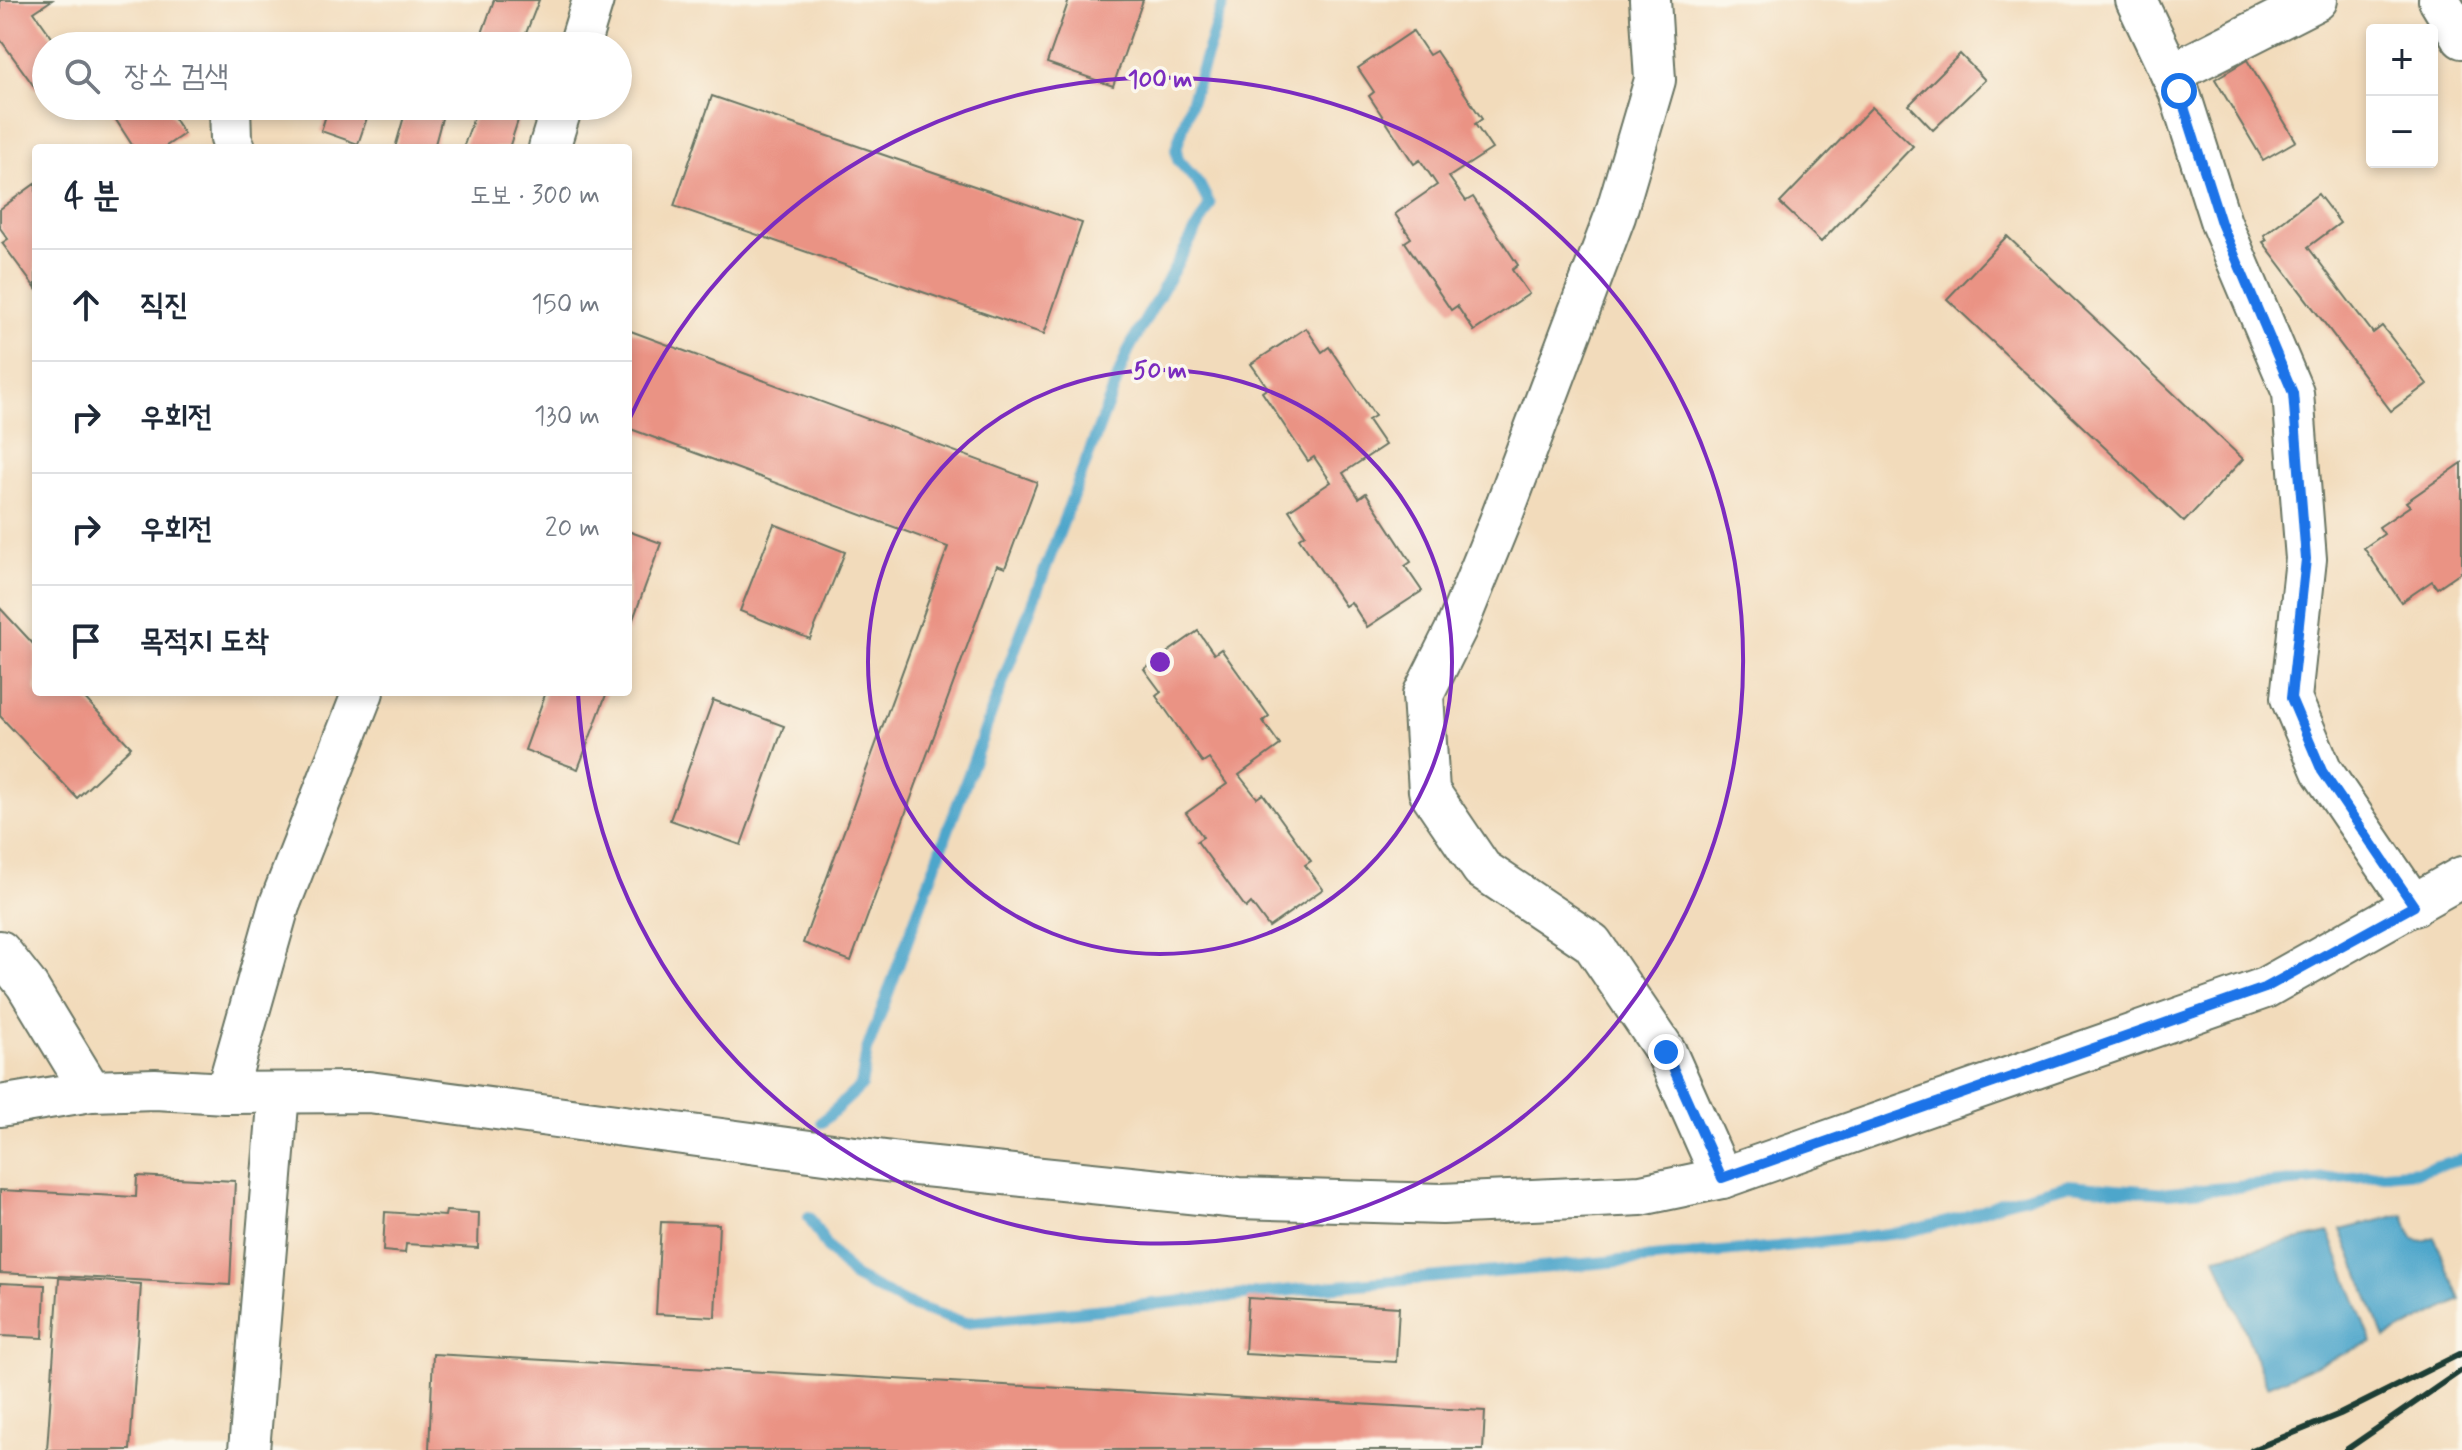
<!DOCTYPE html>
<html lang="ko">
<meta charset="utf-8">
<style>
:root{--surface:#fff;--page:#f2f2f3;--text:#1f2937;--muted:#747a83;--line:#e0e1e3}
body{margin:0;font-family:Mynerve,"Poor Story",sans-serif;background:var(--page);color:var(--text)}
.controls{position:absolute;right:24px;top:24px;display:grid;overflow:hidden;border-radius:8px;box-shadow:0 4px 12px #0003}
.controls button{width:72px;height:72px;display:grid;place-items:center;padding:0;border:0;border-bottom:2px solid var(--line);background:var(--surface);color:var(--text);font:40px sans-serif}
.stop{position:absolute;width:24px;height:24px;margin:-18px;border:6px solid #1a73e8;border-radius:50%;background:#fff}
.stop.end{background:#1a73e8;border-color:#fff;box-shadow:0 2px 8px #0008}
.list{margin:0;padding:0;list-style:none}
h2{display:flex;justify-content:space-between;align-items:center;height:104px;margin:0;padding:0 32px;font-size:34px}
h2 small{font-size:26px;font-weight:400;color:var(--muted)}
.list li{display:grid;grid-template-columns:52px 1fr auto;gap:24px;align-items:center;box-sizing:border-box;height:112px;padding:0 32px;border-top:2px solid var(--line)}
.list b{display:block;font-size:30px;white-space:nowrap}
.list em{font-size:26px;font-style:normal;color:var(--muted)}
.icon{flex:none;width:44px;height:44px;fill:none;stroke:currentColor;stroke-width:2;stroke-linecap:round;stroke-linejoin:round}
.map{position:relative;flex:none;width:2462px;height:1450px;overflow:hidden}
.search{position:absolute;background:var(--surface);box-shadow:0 4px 12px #0003;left:32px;top:32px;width:600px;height:88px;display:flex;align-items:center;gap:20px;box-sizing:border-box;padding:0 28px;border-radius:44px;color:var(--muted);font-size:30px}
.panel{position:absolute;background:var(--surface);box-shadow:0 4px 12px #0003;left:32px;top:144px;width:600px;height:552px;border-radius:8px}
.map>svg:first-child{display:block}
</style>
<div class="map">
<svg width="2462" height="1450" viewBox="0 0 2462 1450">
<rect width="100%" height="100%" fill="#fbf7ec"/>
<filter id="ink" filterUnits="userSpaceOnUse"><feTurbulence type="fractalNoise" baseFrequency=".0125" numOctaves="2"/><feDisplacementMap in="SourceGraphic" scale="16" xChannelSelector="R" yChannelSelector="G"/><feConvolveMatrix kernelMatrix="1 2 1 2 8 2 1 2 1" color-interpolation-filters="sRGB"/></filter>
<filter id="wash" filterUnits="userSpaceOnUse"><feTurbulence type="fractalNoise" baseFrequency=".006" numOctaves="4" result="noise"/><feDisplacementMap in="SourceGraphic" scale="32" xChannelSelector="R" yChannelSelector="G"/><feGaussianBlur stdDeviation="1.8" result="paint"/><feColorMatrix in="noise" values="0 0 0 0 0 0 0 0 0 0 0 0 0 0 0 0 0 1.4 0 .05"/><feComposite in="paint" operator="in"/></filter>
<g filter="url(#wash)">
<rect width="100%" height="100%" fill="#f2dbbb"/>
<g fill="#4ea6cb" stroke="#367280" stroke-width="2">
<polygon points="2404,1214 2409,1231 2414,1239 2423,1241 2434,1237 2461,1300 2385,1338 2341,1230"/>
<polygon points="2329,1233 2372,1342 2267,1386 2216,1257"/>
</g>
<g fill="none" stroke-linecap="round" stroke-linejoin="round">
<g stroke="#4ea6cb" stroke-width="12">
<polyline points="822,1122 861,1086 867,1050 1013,654 1128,351 1210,205 1199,184 1178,160 1176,149 1224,0"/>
<polyline points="809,1217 827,1247 854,1277 907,1304 965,1323 1314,1288 1777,1247 1905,1232 1963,1218 2003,1202 2067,1185 2168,1193 2419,1171 2462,1159"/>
</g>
</g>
<g id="blocks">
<g fill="#ea9384">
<polygon points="0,0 52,0 34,12 58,46 46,46 46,82 36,89 0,39"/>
<polygon points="494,0 539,0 521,46 499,46 480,39"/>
<polygon points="1069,0 1143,0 1113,86 1047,63"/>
<polygon points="1413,31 1429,55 1436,51 1482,119 1475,124 1492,149 1449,177 1466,201 1473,197 1518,265 1512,270 1529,294 1474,331 1457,306 1451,310 1405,242 1411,238 1395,214 1437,185 1420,160 1414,164 1369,96 1374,92 1358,68"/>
<polygon points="1960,54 1985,80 1933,130 1909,105"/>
<polygon points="2247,60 2296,141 2263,160 2215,79"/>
<polygon points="712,96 1082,223 1044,334 674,206"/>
<polygon points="107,106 166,106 184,134 163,148 134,148"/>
<polygon points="329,106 371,106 358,144 321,131"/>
<polygon points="407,106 445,107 434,148 395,148"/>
<polygon points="478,106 522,108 509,148 463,148"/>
<polygon points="1872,107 1913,146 1821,242 1780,203"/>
<polygon points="36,183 36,289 2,243 8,239 0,228 0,209"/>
<polygon points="2318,194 2340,223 2308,247 2373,333 2382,326 2427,384 2391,411 2263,242 2267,240 2264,235"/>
<polygon points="2007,236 2243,459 2184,522 1947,299"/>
<polygon points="1306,328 1322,352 1329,347 1375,416 1368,420 1385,445 1343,473 1359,498 1366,493 1411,562 1405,566 1422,591 1367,627 1351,602 1345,606 1299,538 1305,534 1289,510 1331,482 1314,457 1308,461 1262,392 1268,388 1251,364"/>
<polygon points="628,330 1037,482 1005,568 997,565 851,961 803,943 948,547 628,428"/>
<polygon points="2462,463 2462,571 2437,588 2432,581 2401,602 2364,548 2384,534 2379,527 2410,506 2406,502"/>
<polygon points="774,524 845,552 810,639 740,611"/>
<polygon points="628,531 661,543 628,633"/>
<polygon points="0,608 36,647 36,692 79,692 131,747 77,798 0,716"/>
<polygon points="1198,631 1214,654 1221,649 1269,716 1263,721 1280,745 1239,775 1257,798 1263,794 1311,861 1305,865 1323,889 1269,927 1251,903 1246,908 1197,841 1203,837 1186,813 1227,784 1209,759 1203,763 1156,696 1161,692 1144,669"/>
<polygon points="546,692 607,692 578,769 525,750"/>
<polygon points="713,700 784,726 741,845 670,820"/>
<polygon points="137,1176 235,1181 230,1285 0,1273 0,1190 136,1197"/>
<polygon points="446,1211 479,1213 478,1248 406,1244 405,1253 383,1251 385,1212 445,1216"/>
<polygon points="661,1222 719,1224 715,1317 656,1314"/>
<polygon points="59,1278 141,1284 130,1450 47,1450"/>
<polygon points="0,1283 45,1285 43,1338 0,1336"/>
<polygon points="1248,1298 1399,1307 1396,1362 1245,1354"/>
<polygon points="433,1354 1485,1411 1483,1450 429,1450"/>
</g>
</g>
</g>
<g filter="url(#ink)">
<use href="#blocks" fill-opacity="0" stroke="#697463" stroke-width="2"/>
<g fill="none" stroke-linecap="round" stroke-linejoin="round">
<defs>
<g id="minor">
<polyline points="1650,0 1655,80 1615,216 1500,521 1457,627 1423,695 1429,791 1482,869 1592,943 1666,1052 1722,1178"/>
<polyline points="2136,0 2179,91 2221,223 2293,393 2306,559 2291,698 2322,771 2414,906"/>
<polyline points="2439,0 2462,38"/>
<polyline points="579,46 593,0"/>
<polyline points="2171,74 2317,0"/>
<polyline points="230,106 231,139 235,148"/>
<polyline points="549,148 562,106"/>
<polyline points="0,951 26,984 91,1091"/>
<polyline points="226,1093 279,906 363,692"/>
<polyline points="0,1106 91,1091 155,1089 226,1093 369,1092 915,1165 1238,1198 1442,1204 1641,1195 1722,1178 2265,988 2462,877"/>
<polyline points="249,1450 279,1093"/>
</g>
</defs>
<use href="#minor" stroke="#697463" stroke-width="44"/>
<use href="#minor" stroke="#fff" stroke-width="40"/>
<g stroke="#1f3d34" stroke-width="6">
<polyline points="2252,1450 2340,1414 2462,1353"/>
<polyline points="2346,1450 2462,1370"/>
</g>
</g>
</g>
<g fill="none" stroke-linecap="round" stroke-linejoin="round" filter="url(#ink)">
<polyline stroke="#1a73e8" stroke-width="10" points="1666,1052 1722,1178 2265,988 2414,906 2322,771 2291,698 2306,559 2293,393 2221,223 2179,91"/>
</g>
<g fill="none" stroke="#7b2cbf" stroke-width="4">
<circle cx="1160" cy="662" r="292"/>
<path d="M629 420A583 583 0 1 1 578 693"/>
</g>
<circle cx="1160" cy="662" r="12" fill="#7b2cbf" stroke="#fbf7ec" stroke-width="4"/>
<g font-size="24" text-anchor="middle" font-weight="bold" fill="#7b2cbf" stroke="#fbf7ec" stroke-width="7" stroke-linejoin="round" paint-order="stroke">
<text x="1160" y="87">100 m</text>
<text x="1160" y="378">50 m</text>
</g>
</svg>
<div class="controls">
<button>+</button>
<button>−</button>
</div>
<div class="stop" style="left:2179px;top:91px"></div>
<div class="stop end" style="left:1666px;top:1052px"></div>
<div class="search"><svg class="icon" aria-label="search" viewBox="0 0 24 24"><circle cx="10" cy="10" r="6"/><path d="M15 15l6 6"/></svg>장소 검색</div>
<section class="panel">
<h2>4 분<small>도보 · 300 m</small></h2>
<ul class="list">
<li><svg class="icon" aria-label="ahead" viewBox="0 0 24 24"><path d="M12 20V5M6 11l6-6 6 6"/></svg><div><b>직진</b></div><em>150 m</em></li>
<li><svg class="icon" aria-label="right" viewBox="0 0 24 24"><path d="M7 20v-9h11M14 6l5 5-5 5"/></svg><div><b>우회전</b></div><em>130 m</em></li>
<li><svg class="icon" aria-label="right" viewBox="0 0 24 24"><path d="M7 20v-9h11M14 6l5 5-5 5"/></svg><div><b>우회전</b></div><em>20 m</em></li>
<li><svg class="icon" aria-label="arrive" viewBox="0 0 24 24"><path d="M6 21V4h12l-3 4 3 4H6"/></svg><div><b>목적지 도착</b></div></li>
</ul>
</section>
</div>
